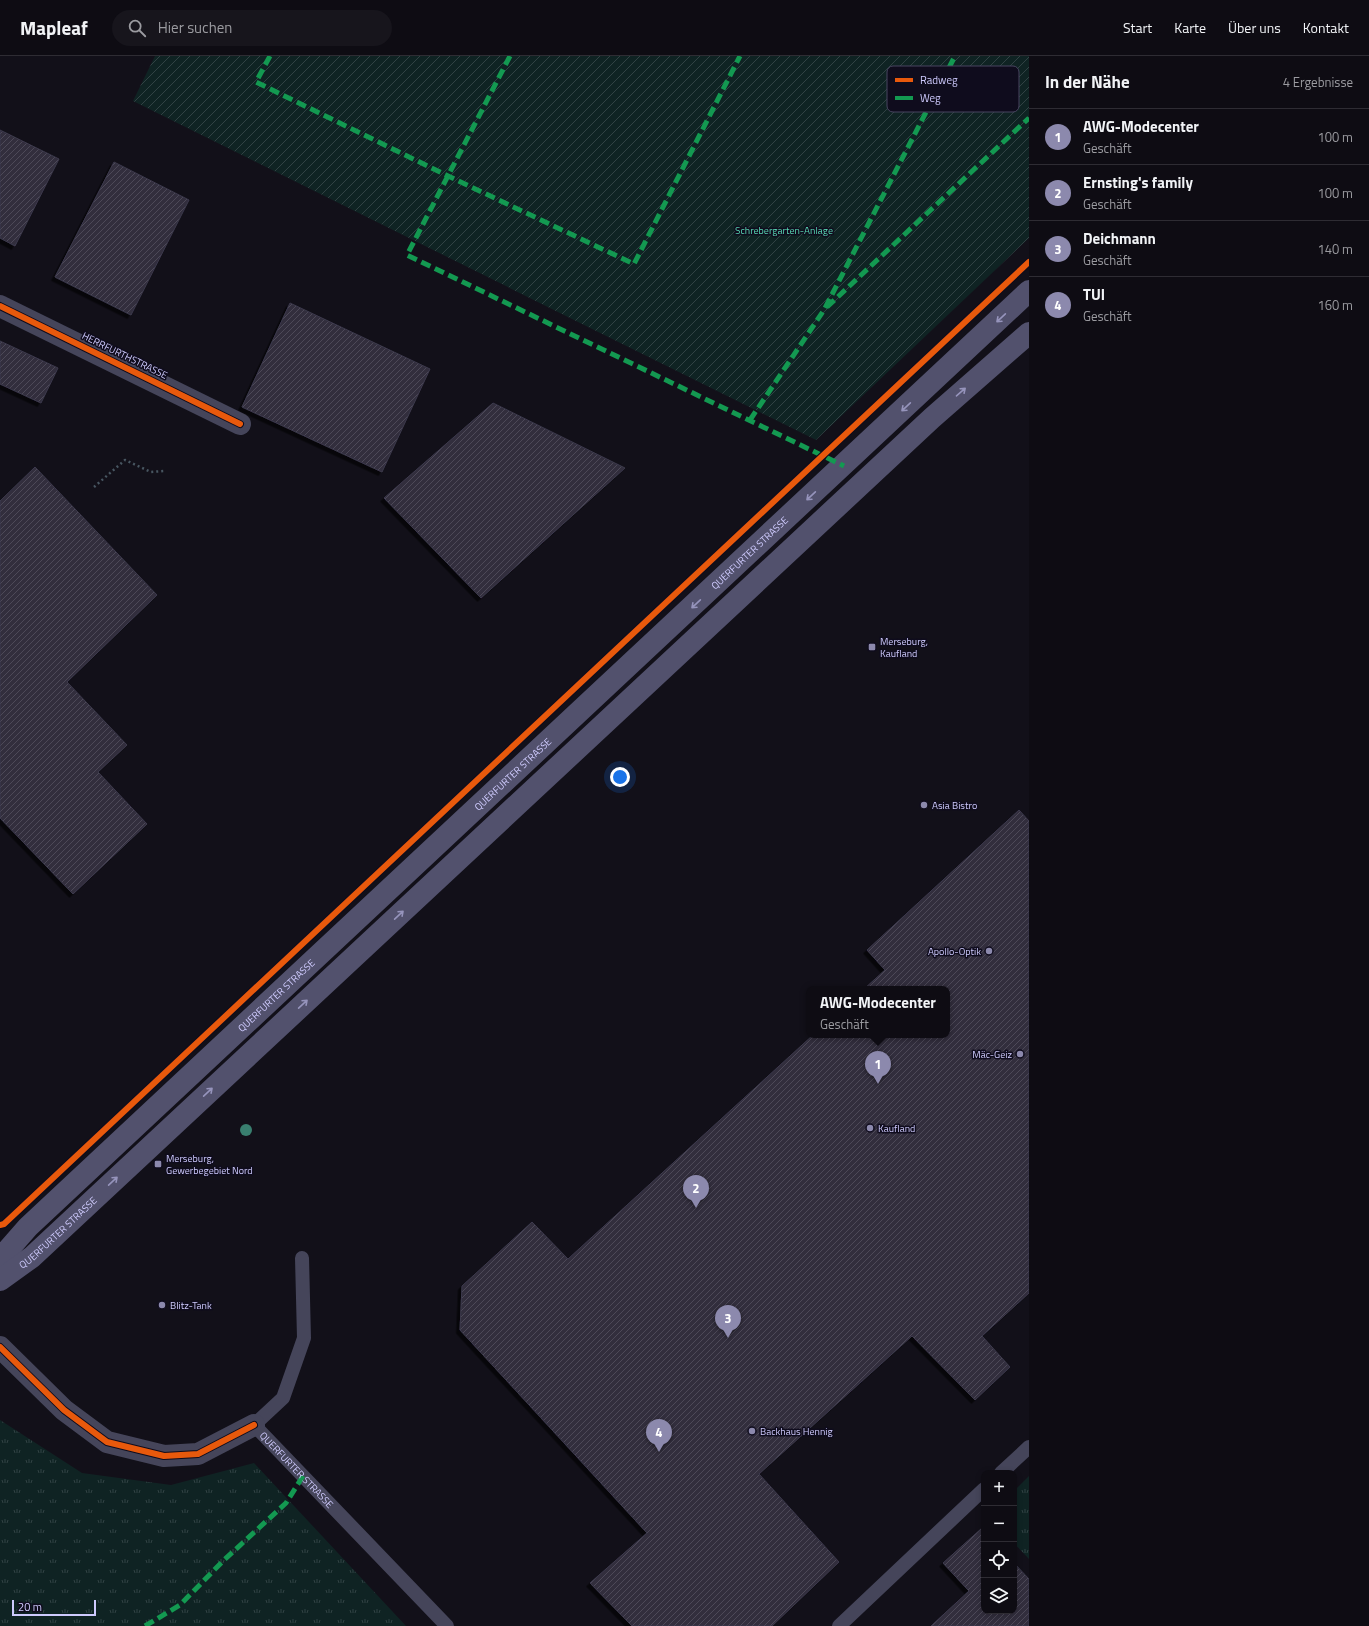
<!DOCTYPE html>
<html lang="de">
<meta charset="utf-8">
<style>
:root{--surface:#0e0c13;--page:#17151c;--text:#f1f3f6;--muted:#9b9ba0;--line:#2e2c33;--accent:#8c89ad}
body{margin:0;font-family:"Titillium Web",sans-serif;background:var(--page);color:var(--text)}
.controls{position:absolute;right:12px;bottom:12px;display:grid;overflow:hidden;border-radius:8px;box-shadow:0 2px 6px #0003}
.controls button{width:36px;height:36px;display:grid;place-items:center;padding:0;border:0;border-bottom:1px solid var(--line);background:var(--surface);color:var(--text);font:20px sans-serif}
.scale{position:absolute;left:12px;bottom:10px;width:84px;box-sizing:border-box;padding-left:4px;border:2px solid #cecafd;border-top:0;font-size:11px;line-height:14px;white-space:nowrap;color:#cecafd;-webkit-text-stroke:3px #0f0c1d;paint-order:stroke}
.you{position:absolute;left:620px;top:721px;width:14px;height:14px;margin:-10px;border:3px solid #fff;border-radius:50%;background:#1a73e8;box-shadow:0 0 0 6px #1a73e833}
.badge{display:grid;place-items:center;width:26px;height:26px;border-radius:50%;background:var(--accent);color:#fff;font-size:13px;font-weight:700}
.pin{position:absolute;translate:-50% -33px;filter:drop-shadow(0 1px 2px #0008)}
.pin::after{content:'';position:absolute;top:21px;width:14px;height:12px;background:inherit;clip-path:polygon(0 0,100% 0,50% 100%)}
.popup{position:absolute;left:806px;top:930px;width:144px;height:52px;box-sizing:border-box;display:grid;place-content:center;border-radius:8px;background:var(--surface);filter:drop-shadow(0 1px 3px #0005);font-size:13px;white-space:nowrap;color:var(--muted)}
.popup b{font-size:15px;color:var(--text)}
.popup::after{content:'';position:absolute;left:50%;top:100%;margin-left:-8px;border:8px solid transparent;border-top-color:var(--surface)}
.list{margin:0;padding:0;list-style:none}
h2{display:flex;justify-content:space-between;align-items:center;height:52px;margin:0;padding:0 16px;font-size:17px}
h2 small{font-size:13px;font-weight:400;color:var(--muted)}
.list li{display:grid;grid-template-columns:26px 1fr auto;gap:12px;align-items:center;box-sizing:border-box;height:56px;padding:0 16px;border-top:1px solid var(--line)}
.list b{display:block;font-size:15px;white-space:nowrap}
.list p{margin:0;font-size:13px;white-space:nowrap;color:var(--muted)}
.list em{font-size:13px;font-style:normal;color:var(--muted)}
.icon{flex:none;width:22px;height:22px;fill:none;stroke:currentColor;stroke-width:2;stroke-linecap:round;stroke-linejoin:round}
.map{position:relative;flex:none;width:1029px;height:1570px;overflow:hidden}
header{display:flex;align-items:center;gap:24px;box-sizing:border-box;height:56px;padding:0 20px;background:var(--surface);border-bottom:1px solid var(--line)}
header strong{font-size:19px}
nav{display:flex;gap:22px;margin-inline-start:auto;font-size:14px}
.search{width:280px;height:36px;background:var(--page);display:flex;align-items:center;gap:10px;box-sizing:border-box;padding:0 14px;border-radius:22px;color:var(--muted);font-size:15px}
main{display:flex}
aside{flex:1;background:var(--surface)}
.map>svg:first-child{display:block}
</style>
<header>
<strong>Mapleaf</strong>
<div class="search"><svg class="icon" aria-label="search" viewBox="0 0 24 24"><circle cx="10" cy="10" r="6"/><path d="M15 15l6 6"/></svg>Hier suchen</div>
<nav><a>Start</a><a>Karte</a><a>Über uns</a><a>Kontakt</a></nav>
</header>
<main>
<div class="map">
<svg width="1029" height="1570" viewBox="0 0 1029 1570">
<defs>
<pattern id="grass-tufts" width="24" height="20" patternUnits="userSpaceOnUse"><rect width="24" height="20" fill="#0f2323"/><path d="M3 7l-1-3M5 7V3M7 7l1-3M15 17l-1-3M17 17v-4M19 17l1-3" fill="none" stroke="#314244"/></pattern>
<pattern id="garden-furrows" width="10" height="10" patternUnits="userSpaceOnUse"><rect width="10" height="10" fill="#0f2323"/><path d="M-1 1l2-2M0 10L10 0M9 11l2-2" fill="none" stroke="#314244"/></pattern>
<pattern id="building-hatch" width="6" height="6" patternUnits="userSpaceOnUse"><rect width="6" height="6" fill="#302d3c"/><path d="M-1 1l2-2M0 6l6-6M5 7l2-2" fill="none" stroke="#4d4a59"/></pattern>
<filter id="shadow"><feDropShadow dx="-3.5" dy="3.5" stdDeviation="0" flood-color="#0009"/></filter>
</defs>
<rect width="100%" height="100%" fill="#121019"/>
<g fill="url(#grass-tufts)">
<polygon points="0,1364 82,1417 171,1429 254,1407 406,1570 0,1570"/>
<polygon points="1029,1420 1029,1503 1014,1487 1014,1435"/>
</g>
<polygon fill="url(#garden-furrows)" points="155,0 1029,0 1029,182 816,384 133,45"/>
<g fill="url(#building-hatch)" stroke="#3d3a4d" filter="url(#shadow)">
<polygon points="0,74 59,103 15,190 0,182"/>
<polygon points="114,106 189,144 131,259 55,221"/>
<polygon points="290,247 430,313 382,416 242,351"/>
<polygon points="0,285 58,312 41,347 0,328"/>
<polygon points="493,347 625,412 481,542 384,442"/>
<polygon points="35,411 157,539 67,626 127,689 98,716 147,768 73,838 0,762 0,445"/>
<polygon points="1019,754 1029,765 1029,1237 982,1280 1010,1311 975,1344 912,1280 759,1418 839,1506 772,1570 632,1570 590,1527 647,1477 460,1274 462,1230 532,1166 568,1203 813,979 947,979 947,933 864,933 885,914 867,894"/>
<polygon points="982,1472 984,1474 984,1555 1014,1555 1014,1507 1029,1523 1029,1570 931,1570 969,1535 943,1507"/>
</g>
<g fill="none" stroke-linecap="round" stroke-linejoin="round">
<polyline stroke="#485661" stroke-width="2.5" stroke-dasharray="2 3" stroke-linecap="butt" points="94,431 125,404 151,416 164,415"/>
<g stroke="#45455a" stroke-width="14">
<path id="s1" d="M 302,1202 L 304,1282 L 283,1342 L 254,1369 L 447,1570"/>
<polyline points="1001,1417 1029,1391"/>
<polyline points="839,1570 984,1433"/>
</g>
<g stroke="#45455a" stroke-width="22">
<polyline points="0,250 240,368"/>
<polyline points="0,1291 64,1354 107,1386 164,1400 198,1398 254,1369"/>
</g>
<g stroke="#52516d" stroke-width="22">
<path id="s2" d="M 0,1203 L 28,1171 L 1029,235"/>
<path id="s3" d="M 0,1224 L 32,1201 L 932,362 L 1029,277"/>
</g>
<g stroke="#139951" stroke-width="5" stroke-dasharray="10 5" stroke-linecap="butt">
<polyline points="270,0 256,26 448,120 634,208 740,0"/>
<polyline points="510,0 407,199 844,410"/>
<polyline points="827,251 1029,62"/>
<polyline points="750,364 824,254 955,0"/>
<polyline points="145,1570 180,1549 223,1505 286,1447 303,1420"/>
</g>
<defs>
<g id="cycleway">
<polyline points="0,250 240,368"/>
<polyline points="0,1169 4,1168 1029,206"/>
<polyline points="0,1291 64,1354 107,1386 164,1400 198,1398 254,1369"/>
</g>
</defs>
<use href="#cycleway" stroke="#0f0c1d" stroke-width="8"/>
<use href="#cycleway" stroke="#e8590c" stroke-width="6"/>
</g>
<circle fill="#397f6f" cx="246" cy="1074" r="6"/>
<defs><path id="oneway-shaft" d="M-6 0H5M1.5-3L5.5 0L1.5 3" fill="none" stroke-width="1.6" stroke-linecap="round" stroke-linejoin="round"/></defs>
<g stroke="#9694bc">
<use href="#oneway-shaft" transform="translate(1001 262) rotate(137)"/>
<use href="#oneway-shaft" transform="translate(961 336) rotate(-41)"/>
<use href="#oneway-shaft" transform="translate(906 351) rotate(137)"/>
<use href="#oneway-shaft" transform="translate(811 440) rotate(137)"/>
<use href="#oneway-shaft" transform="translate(696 548) rotate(137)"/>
<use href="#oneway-shaft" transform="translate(399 859) rotate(-43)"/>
<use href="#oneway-shaft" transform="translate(303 948) rotate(-43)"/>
<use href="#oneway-shaft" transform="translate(208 1036) rotate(-43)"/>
<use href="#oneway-shaft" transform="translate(113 1125) rotate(-43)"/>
</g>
<g fill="#8c89ad" stroke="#0f0c1d" stroke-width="1.5">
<rect x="868" y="587" width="8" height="8" rx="2"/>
<circle cx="924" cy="749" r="4"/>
<circle cx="989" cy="895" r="4"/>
<circle cx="1020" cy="998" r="4"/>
<circle cx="870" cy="1072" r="4"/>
<rect x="154" y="1104" width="8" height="8" rx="2"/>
<circle cx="162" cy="1249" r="4"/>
<circle cx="752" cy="1375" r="4"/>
</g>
<g text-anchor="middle" stroke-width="3" stroke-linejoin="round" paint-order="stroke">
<g font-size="10" fill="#59dab6" stroke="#0f0c1d">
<text x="784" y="178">Schrebergarten-Anlage</text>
</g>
<g font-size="10" fill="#cecafd" stroke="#0f0c1d">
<text transform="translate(125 299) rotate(26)" y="4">HERRFURTHSTRASSE</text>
<text dy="4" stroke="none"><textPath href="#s2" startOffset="1030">QUERFURTER STRASSE</textPath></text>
<text dy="4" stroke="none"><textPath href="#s2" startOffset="706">QUERFURTER STRASSE</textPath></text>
<text dy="4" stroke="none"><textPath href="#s2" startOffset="382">QUERFURTER STRASSE</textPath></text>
<text dy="4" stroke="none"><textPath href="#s3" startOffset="75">QUERFURTER STRASSE</textPath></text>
<text dy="4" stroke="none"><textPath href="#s1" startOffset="245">QUERFURTER STRASSE</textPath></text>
</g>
<g font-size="10" fill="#cecafd" stroke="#0f0c1d" text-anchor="start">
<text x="880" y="589">Merseburg,<tspan x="880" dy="12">Kaufland</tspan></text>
<text x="932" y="753">Asia Bistro</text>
<text x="981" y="899" text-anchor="end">Apollo-Optik</text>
<text x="1012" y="1002" text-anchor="end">Mäc-Geiz</text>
<text x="878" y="1076">Kaufland</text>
<text x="166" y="1106">Merseburg,<tspan x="166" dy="12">Gewerbegebiet Nord</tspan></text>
<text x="170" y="1253">Blitz-Tank</text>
<text x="760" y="1379">Backhaus Hennig</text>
</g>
</g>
<rect x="887" y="10" width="132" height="46" rx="6" fill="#0f0c1d" stroke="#484560" stroke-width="1"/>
<rect x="895" y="22" width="18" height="4" fill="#e8590c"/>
<rect x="895" y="40" width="18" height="4" fill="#139951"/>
<g font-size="11" fill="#cecafd">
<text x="920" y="28">Radweg</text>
<text x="920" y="46">Weg</text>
</g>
</svg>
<div class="controls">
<button>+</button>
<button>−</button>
<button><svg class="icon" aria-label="locate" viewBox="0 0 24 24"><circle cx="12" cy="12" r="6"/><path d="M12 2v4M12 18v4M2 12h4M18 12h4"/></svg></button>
<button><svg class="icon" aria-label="layers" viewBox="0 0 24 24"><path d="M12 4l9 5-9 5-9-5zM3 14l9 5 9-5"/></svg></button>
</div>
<div class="scale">20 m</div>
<div class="you"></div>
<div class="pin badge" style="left:878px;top:1028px">1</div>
<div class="popup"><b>AWG-Modecenter</b>Geschäft</div>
<div class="pin badge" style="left:696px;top:1152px">2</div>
<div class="pin badge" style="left:728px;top:1282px">3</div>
<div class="pin badge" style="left:659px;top:1396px">4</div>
</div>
<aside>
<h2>In der Nähe<small>4 Ergebnisse</small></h2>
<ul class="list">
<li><span class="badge">1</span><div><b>AWG-Modecenter</b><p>Geschäft</p></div><em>100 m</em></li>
<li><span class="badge">2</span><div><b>Ernsting's family</b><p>Geschäft</p></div><em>100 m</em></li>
<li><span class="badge">3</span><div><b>Deichmann</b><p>Geschäft</p></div><em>140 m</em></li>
<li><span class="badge">4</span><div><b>TUI</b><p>Geschäft</p></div><em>160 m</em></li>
</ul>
</aside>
</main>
